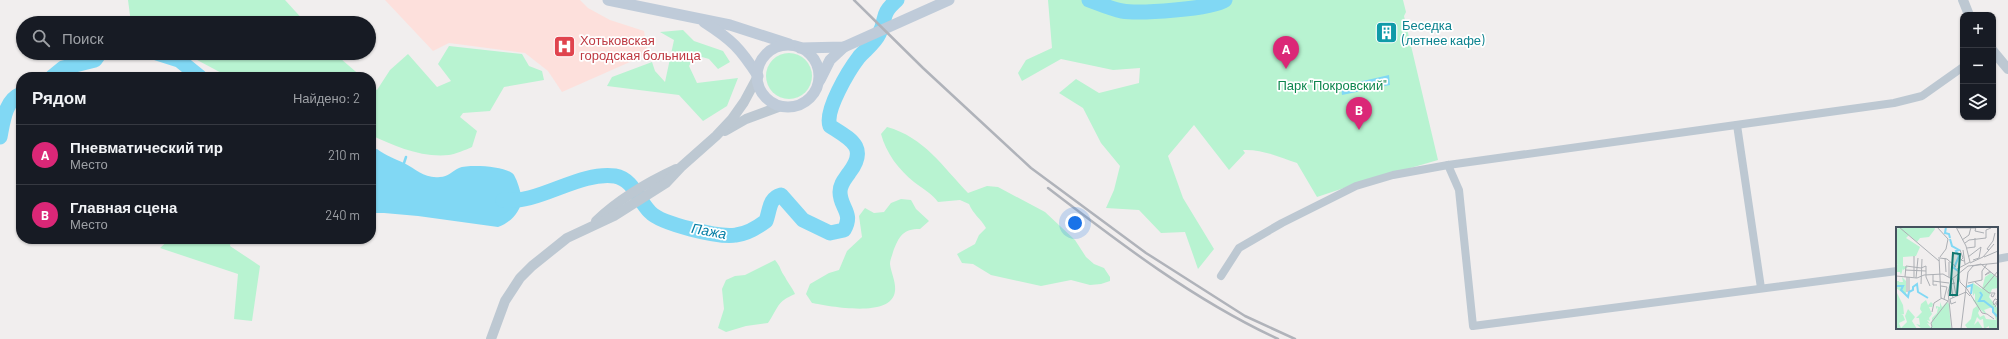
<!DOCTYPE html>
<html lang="ru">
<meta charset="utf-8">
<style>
:root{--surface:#171b24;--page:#242831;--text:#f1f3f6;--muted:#9ea1a6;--line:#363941;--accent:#db2777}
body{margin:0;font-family:Barlow,sans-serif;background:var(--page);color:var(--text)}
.controls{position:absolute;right:12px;top:12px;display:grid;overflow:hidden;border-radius:8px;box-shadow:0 1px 3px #0004}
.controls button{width:36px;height:36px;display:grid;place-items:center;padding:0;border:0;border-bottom:1px solid var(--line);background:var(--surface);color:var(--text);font:20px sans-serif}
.you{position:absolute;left:1075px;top:223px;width:14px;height:14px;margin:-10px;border:3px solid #fff;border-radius:50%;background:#1a73e8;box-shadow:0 0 0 6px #1a73e833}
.badge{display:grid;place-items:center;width:26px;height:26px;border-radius:50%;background:var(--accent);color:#fff;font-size:13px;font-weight:700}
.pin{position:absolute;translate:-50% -33px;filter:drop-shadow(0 1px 2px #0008)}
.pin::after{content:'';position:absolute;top:21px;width:14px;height:12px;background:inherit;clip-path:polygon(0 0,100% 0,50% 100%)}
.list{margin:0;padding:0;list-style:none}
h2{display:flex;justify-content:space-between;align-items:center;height:52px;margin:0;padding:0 16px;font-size:17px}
h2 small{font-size:13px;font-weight:400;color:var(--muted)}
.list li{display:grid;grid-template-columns:26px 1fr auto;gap:12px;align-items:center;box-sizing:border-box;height:60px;padding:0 16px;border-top:1px solid var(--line)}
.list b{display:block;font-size:15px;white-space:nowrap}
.list p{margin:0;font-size:13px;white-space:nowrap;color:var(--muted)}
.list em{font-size:13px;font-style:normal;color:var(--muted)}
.icon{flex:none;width:22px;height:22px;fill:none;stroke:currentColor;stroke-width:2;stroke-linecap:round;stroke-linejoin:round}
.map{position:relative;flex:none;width:2008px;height:339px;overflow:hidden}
.search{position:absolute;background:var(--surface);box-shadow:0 1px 3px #0004;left:16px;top:16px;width:360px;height:44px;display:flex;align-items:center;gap:10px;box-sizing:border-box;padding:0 14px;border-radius:22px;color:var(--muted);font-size:15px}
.panel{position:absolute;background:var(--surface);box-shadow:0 1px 3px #0004;left:16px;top:72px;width:360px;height:172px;border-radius:16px}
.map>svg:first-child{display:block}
</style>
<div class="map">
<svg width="2008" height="339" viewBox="0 0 2008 339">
<rect width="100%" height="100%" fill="#f1eeee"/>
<polygon fill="#fde0dc" points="385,0 580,0 588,8 610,20 644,31 648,54 562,92 548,71 525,53 449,43 433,51"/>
<g fill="#b8f3d1">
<polygon points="128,0 285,0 306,23 131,23"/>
<path d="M 1048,0 L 1403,0 L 1406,12 L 1404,16 L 1438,160 L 1362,182 L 1317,197 L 1297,163 C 1279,157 1262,149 1243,150 L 1245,153 L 1229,170 L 1194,125 L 1168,156 L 1183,198 L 1214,249 L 1198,269 L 1185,232 L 1161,233 L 1139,210 L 1106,208 L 1114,190 L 1120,166 L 1101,143 L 1083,108 L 1059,93 L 1076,79 L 1099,93 L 1139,83 L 1140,68 L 1113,70 L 1061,59 L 1022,81 L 1018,73 L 1026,60 L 1052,48 Z"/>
<polygon points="683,30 694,41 723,51 730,62 718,69 709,59 695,55 689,66 697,83 738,78 727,106 703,121 679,95 607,86 612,77 652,62 655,71 665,82 674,40 660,32"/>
<path d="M 449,46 L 522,54 L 529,66 L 542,71 L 544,80 L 504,87 L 490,111 L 463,113 L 460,117 L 477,131 L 472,147 C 465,150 456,154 449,155 C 422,158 394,146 371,135 L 371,85 L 377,90 L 390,70 L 408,54 L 437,87 L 451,81 L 438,64 Z"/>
<polygon points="184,53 334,53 362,77 229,77"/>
<circle cx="789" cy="76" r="23"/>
<path d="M 887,127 C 924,137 943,167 968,193 L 987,186 L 998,187 L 1045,212 L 1075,240 L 1086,257 L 1094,264 L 1104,268 L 1110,277 L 1110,281 L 1101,284 L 1090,285 L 1071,280 L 1041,286 L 991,275 L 973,264 L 962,263 L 957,254 L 975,244 L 979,235 L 986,228 C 981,219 973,214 969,204 L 960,200 L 938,202 C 931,193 923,189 914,182 C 899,170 886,153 881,134 Z"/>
<path d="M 901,199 L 911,200 L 916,209 L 929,221 L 920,229 C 903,229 899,236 893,252 C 892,256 890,260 890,264 C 891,273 896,281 895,291 C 892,319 829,306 812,303 L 806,294 L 810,284 L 829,273 L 839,270 L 847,251 L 862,237 L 859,216 L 865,208 L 874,213 L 884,212 L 891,203 Z"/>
<polygon points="170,239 231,239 230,246 260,266 252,321 234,319 238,274 160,248"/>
<path d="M 775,260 C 781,267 780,270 785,277 C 788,283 792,287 795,294 C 776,302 779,307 768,323 L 746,326 L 726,332 L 718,328 L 724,309 L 722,289 L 726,280 L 735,276 L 745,275 Z"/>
</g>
<g fill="#81d8f4">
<polygon points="1389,75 1390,85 1342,95 1341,86"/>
<path d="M 377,149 C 387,156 393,158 404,163 C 416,169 425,179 440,177 C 448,177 452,171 459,168 C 469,164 508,166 514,175 C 518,182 520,191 522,198 C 521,212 510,223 498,227 L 418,216 L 384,213 L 371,213 L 371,150 Z"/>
</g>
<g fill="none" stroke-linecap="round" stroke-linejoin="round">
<polyline stroke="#81d8f4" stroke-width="2.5" points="404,163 406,157"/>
<g stroke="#81d8f4" stroke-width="15">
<path d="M 1089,0 C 1100,4 1111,9 1122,11 C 1139,14 1212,9 1225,0"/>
<polyline points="157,53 179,60 200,77"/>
<polyline points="52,77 63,68 95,60 100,53"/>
<path d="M 0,137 C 3,122 5,100 21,94"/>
<path d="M 503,200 C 538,205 578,171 615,176 C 633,179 638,200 650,212 C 661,224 720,238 736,235 C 746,234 758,227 766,221 C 770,210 769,198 781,195 L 803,220 L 830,233 L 844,230 C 854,213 840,208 840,192 C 840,184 845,179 849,173 C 869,147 850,139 830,126 C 824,111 849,70 859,57 C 865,50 875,43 879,34 C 888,17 879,16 897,0"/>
</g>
<g stroke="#bdc8d2" stroke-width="8">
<polyline points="1737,125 1761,288"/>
<polyline points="1448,165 1459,190 1473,326 1897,271"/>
<polyline points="1997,259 2008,257"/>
<polyline points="1221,276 1239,248 1282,223 1356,186 1393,175 1448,165 1894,103 1922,96 1963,67"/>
</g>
<g stroke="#bdc8d2" stroke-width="10">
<polyline points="1963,0 1969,15"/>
<polyline points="1993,51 2008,69"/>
<polyline points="725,131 746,119 781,106"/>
<path d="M 596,221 C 618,200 648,182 676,169"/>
<polyline points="491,339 505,301 520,278 532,266 567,238 614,216 666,183 681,167 716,136 732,119 744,102 758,76"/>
</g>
<g stroke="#bfcbd9" stroke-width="11">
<polyline points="608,0 730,25 789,44"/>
<path d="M 704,22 C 732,40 740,48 758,76"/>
<circle cx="788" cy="76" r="31"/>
<polyline points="800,48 844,47 949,0"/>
<polyline points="820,80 830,60 844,47"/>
</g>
<g stroke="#b0b3ba" stroke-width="2.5">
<polyline points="854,0 923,68 1031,168 1146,253 1245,316 1295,339"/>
<path d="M 1048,188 C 1121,244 1194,300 1278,339"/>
</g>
</g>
<defs>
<symbol id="building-square" viewBox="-11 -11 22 22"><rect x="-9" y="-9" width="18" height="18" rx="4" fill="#0f9aa8" stroke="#fff"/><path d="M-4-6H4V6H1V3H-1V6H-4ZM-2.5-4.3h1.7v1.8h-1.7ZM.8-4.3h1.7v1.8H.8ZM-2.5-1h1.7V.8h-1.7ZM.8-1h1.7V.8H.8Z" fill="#fff"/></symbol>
<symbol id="hospital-square" viewBox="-11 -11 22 22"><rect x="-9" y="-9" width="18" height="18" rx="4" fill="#e0444e" stroke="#fff"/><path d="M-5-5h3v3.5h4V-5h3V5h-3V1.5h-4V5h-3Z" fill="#fff"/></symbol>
</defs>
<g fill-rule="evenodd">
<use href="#building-square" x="1374" y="20" width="25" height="25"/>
<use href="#hospital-square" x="552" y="34" width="25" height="25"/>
</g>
<g text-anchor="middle" stroke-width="3.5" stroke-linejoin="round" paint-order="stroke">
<g font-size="13" fill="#0d838f" stroke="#fff" text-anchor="start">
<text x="1402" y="30">Беседка<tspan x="1402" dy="15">(летнее кафе)</tspan></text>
</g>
<g font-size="13" fill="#be3a42" stroke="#fff" text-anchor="start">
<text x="580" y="45">Хотьковская<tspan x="580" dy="15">городская больница</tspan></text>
</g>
<g font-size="13" fill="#0e864e" stroke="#fff">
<text x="1332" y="90">Парк "Покровский"</text>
</g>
<g font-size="14" font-style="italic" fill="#027da5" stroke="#fff">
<text transform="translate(709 231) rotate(10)" y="5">Пажа</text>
</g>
</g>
<g transform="translate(1896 227)">
<rect width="102" height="102" fill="#f1eeee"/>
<path d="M 0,0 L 2,2 L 3,0 L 38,0 L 39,2 L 33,10 L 24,11 L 21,15 L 13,8 L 10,11 L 24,20 L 20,29 L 7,30 L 7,39 L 12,40 L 7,43 L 8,49 L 7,44 L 7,41 L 5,48 L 4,45 L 0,45 L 0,38 L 2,37 L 0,37 ZM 95,46 L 102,52 L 102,61 L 96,62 L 93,70 L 102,82 L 102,102 L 93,102 L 93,99 L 88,102 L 87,92 L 84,93 L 81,90 L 78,98 L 82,94 L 87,102 L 72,102 L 69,98 L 75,92 L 77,82 L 81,79 L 77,73 L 79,73 L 79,66 L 77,69 L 76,59 L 71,60 L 77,56 L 86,62 L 89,50 ZM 96,80 L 100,93 L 90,92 L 88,88 L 84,90 L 82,86 L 84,82 L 88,86 L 90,86 L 88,83 ZM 4,50 L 3,55 L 7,55 L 6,50 L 10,54 L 10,68 L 0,61 L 0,54 L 3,54 ZM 1,66 L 7,78 L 8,87 L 5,88 L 7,88 L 9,93 L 3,96 L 5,101 L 11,95 L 9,89 L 12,82 L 19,90 L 16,94 L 21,102 L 0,102 ZM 30,73 L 32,78 L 35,75 L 37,77 L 36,80 L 33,80 L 36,87 L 33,91 L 34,94 L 31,93 L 34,97 L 31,96 L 35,101 L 26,102 L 20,97 L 24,98 L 23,91 L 20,91 L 26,85 L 24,82 L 25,77 ZM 44,75 L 46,80 L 51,75 L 53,77 L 55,102 L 36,101 L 36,91 L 41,86 L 42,80 L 40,82 L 40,79 L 44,80 Z" fill="#b8f3d1" fill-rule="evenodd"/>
<path fill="none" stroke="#81d8f4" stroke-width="2" d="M 50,0 L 49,6 L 53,7 L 54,11M 54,12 L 56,19 L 63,23 L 60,24 L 63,29 L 58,41 L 62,44M 0,59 L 7,59 L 5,63 L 12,70 L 13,65 L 17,63 L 17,60 L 21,57 L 22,65 L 32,71M 70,60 L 76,58 L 75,67M 84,65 L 86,68 L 83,74 L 88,74 L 97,81 L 97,85 L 102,90"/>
<path fill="none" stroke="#acafb4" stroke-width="1" d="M 3,0 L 43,34M 41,0 L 52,12 L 50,22 L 44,30M 60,0 L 70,19 L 74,35 L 61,42M 80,0 L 79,4 L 88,6M 61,1 L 80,1M 66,13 L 73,8 L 75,0M 69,16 L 73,13 L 90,11 L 90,3 L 95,1M 71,21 L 79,20 L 79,11M 64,23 L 67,31 L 65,33 L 68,34M 67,23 L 69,37M 93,23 L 91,22 L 97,14 L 99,6M 72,30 L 85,20 L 83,31 L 77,33M 88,30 L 102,24M 44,31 L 51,32 L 60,40M 49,31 L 50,45M 74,36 L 87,30 L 98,17M 9,43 L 30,44M 62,43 L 64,55 L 71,62M 94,44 L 89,48 L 95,45M 37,48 L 37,58 L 41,58M 0,49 L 21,51 L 28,48 L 47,47 L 54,51M 9,50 L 10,39 L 25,41 L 30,39 L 30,50 L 34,59M 18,50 L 18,29M 53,50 L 53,35M 20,51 L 22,31M 57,52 L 60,68M 37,54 L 53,56M 79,55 L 93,66 L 99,66 L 97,70 L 95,69 L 96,67M 72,56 L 86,53 L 86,44 L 91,37M 25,57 L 26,32M 45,59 L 51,60 L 48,72M 71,62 L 86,86 L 91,87 L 98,92M 87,62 L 102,44M 13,64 L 13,50M 11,65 L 11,50M 57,71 L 55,57 L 59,56M 60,75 L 55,77 L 54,72 L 70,65 L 74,69M 99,80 L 102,74 L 100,72 L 99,72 L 97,75 L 98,78 L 102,73M 36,85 L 38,76 L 46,71M 34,102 L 36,100 L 35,96 L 52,74 L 45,71 L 43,30M 56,102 L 52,65 L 56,52 L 72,39 L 102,36M 65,102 L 72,45 L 77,39 L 85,37 L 102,51"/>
<path fill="#0f766e" fill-opacity="0.15" stroke="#0f766e" stroke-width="2" d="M 57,26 L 64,27 L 61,68 L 54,68 Z"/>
<rect width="102" height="102" fill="none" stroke="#45515e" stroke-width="2"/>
</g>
</svg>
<div class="controls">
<button>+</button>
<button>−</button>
<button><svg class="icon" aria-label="layers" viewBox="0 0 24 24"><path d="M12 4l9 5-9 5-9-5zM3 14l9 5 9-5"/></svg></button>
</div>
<div class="you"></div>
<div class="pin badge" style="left:1286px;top:69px">A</div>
<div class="pin badge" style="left:1359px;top:130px">B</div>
<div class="search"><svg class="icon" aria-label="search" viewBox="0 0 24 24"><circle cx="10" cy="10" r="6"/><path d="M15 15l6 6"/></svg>Поиск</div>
<section class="panel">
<h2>Рядом<small>Найдено: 2</small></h2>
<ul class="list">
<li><span class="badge">A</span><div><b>Пневматический тир</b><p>Место</p></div><em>210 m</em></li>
<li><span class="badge">B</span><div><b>Главная сцена</b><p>Место</p></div><em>240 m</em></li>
</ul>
</section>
</div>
